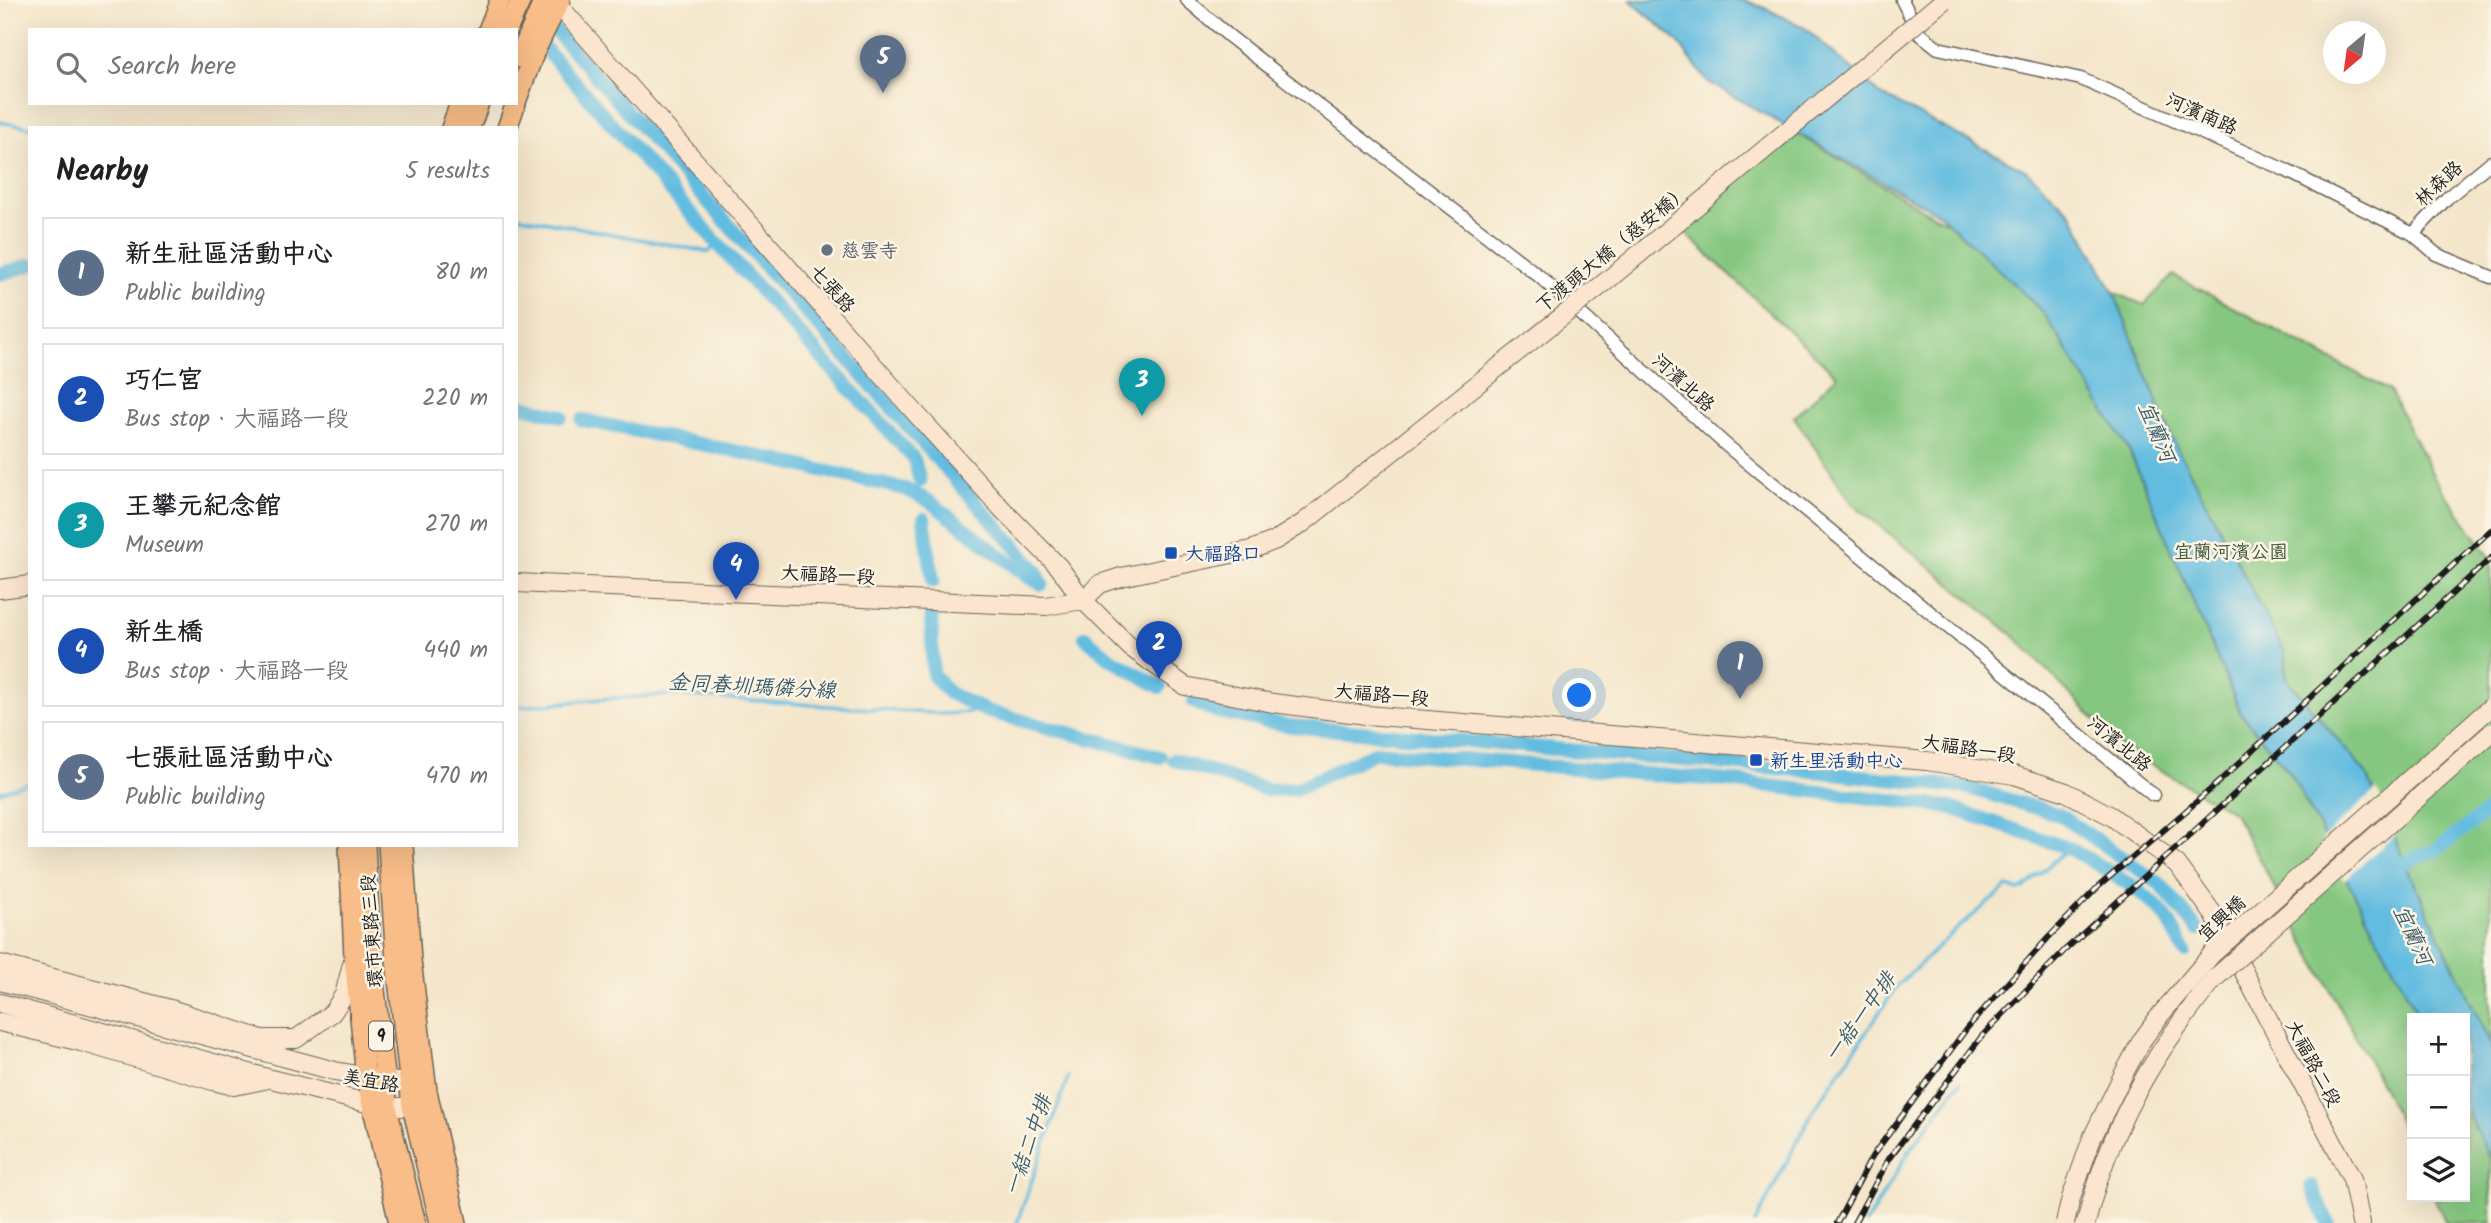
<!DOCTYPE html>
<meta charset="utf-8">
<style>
:root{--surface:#fff;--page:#f2f2f2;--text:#202124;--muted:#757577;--line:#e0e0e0;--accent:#d1495b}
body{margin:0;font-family:Kalam,"LXGW WenKai TC",sans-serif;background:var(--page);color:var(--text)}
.controls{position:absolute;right:21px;bottom:21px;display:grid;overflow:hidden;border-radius:0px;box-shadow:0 7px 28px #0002}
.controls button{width:63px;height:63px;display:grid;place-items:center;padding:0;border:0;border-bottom:2px solid var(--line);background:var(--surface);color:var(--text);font:35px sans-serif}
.compass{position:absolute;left:2323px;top:21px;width:63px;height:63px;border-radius:50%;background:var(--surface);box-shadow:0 7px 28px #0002;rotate:209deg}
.you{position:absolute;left:1580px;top:696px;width:24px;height:24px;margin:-18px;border:5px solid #fff;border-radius:50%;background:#1a73e8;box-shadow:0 0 0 10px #1a73e833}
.badge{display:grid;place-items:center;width:46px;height:46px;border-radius:50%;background:var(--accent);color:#fff;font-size:23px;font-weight:700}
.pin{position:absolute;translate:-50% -58px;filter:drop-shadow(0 2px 4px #0008)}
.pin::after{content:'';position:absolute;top:37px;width:24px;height:21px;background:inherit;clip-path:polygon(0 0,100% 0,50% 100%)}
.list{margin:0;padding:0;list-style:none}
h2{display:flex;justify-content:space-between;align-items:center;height:91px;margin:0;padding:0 28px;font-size:30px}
h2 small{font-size:23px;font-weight:400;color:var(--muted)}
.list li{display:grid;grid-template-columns:46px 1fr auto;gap:21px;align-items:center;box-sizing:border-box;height:112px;margin:0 14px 14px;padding:0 14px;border:2px solid var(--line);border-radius:0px}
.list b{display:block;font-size:26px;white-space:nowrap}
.list p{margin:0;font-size:23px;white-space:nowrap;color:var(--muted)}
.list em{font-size:23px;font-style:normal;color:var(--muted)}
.icon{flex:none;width:38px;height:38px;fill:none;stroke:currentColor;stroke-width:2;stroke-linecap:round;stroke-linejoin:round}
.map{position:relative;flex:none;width:2491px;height:1223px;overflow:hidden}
.search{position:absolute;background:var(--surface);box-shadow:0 7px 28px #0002;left:28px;top:28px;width:490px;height:77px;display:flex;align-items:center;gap:18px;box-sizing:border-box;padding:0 24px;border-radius:0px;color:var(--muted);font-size:26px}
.panel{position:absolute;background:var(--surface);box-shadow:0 7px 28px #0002;left:28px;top:126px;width:490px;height:721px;border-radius:0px}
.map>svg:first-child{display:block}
</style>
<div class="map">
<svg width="2491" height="1223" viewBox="0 0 2491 1223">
<rect width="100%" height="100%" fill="#fcf5e5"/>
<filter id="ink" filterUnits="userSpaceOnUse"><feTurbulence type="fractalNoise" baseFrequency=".0143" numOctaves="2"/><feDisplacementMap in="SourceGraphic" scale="14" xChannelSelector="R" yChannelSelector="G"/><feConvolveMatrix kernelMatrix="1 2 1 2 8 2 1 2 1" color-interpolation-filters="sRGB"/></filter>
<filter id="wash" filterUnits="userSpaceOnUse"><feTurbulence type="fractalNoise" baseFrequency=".00686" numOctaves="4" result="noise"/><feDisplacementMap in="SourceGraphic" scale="28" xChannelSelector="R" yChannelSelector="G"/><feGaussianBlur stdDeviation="1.57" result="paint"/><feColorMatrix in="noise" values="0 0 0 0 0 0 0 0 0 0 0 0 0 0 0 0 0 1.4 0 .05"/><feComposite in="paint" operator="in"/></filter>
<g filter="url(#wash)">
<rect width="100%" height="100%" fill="#f4e6ca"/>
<polygon fill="#85c780" stroke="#50724e" stroke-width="2" points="1791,130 1936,217 2144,305 2173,275 2390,391 2434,477 2491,559 2491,1223 2446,1223 2434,1197 2465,1197 2465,1018 2412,1018 2412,1151 2384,1089 2234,813 2121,747 2013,635 1852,503 1794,417 1837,376 1682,230"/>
<polygon fill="#62bce0" stroke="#3f6c7e" stroke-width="2" points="1630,0 1744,0 1769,10 1805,28 1881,95 2027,171 2071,213 2114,293 2171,436 2285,653 2287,679 2367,775 2410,874 2491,1045 2491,1160 2465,1108 2465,1018 2420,1018 2291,774 2241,714 2130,452 2043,312 1942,216 1707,81 1677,41"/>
<polygon fill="#f4e6ca" points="2377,789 2396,834 2344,880 2322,839"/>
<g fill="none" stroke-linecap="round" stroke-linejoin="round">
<g stroke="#62bce0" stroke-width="3.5">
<polyline points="0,122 33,128"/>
<polyline points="516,216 709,252 717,243"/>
<polyline points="516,707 602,699 671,695 943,714 986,711"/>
<polyline points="0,792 30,782"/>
<polyline points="1017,1223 1068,1077"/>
<polyline points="1755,1223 1813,1111 1898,985 1958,928 2007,887 2019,890 2024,888 2068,848"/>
<polyline points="1866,1223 1910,1150 1960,1082"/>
</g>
<g stroke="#62bce0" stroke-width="14">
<polyline points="528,0 1036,570 1042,584"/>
<polyline points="509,8 717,243 914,459 920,481"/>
<polyline points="0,274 30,265"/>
<polyline points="516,404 561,416"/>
<polyline points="582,420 749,454 905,489 929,501 1028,577 1042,584"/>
<polyline points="924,519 933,581"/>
<polyline points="931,611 933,675 949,693 986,711 1160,757"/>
<polyline points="1085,637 1111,659 1160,687"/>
<polyline points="1194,702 1218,712 1290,726 1833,773 1969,788 2060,815 2160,884 2198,930"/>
<path d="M 1174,760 L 1268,790 L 1296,789 L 1376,752 L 1719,780 L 1948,807 L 2068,848 C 2096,863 2143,890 2163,913 C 2172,924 2178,940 2185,952"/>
<polyline points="2387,869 2436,850 2491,809"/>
<polyline points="2311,1186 2328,1223"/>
</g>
</g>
</g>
<g filter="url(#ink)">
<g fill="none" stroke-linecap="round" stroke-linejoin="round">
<defs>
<g id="street">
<polyline points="1187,0 1229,36 1539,276 1726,445 2153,795"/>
<polyline points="1902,0 1919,33 1938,48 2081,79 2285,170 2413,234 2436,254 2491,277"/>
<polyline points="2413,234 2447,198 2491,162"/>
</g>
<g id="secondary">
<polyline points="554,0 911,408 1003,510 1059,567 1083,600 1130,647 1185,686 1273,703 1366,715 1927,761 2014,775 2066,792 2111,816 2177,864 2214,915 2352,1179 2361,1223"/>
<polyline points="516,583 1046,606 1083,600"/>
<polyline points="0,589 30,585"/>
<polyline points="1083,600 1100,584 1121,577 1251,550 1276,540 1303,523"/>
<polyline points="0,964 174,1010 262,1039 296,1039 332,1013 344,995 353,960"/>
<polyline points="0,981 335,1071 409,1084 427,1091 412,1106 387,1108 271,1079 0,1003"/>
<polyline points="0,1022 81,1042 213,1081 234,1086 264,1080"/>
</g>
<g id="primary">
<polyline points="488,30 500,0"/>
<polyline points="507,30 521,0"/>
<polyline points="519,58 544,0"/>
<polyline points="516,102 535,51 560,0"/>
<polyline points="451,128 460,103"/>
<polyline points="470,128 479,103"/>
<polyline points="507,128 516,103"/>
<polyline points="349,845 354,957 366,1078 399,1223"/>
<polyline points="365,845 372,965 386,1082 387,1108 416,1223"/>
<polyline points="388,845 396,961 412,1106 440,1223"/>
<polyline points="403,845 411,960 427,1091 457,1223"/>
</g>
</defs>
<use href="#street" stroke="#686359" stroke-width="15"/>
<use href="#secondary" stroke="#686359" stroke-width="20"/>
<use href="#primary" stroke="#686359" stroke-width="22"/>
<use href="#street" stroke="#fff" stroke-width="12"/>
<use href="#secondary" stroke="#fce5cf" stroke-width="18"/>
<use href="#primary" stroke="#f8bd88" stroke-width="19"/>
<defs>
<g id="rail">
<polyline points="1837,1223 1873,1155 1967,1028 2048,938 2098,887 2210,790 2491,530"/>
<polyline points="1854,1223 1890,1157 1982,1036 2065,950 2491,558"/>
</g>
</defs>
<use href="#rail" stroke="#1c1c1c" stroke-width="6"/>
<use href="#rail" stroke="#fcf5e5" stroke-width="3.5" stroke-dasharray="10" stroke-linecap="butt"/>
<defs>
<g id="secondary-bridge">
<polyline points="1303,523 1609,279 1944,0"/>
<polyline points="2065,1223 2071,1198 2092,1138 2124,1073 2142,1040 2161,1014 2212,954 2491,707"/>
<path d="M 2086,1223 C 2109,1128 2153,1054 2214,979 L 2491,733"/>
</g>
</defs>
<use href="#secondary-bridge" stroke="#686359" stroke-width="20" stroke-linecap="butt"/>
<use href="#secondary-bridge" stroke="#fce5cf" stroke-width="18"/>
</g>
</g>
<circle fill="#6b7280" stroke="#fcf5e5" stroke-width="2.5" cx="827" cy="250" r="7"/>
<g fill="#1a4fb4" stroke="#fcf5e5" stroke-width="2.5">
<rect x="1164" y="546" width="14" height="14" rx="3.5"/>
<rect x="1749" y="753" width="14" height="14" rx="3.5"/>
</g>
<g text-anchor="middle" stroke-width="5" stroke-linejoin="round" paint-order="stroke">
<rect fill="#fcf5e5" stroke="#5f5d58" stroke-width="2" x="369" y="1021.5" width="24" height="29" rx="5"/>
<g font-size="18" font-weight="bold" fill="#1c1c1c">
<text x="381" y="1042">9</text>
</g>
<g font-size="19" fill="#1c1c1c" stroke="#fcf5e5">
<text transform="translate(2202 113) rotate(24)" y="7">河濱南路</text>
<text transform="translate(2438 183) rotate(-43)" y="7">林森路</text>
<text transform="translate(1612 248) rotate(-39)" y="7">下渡頭大橋（慈安橋）</text>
<text transform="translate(833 288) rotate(49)" y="7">七張路</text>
<text transform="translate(1684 382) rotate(42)" y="7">河濱北路</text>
<text transform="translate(828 574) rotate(3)" y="7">大福路一段</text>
<text transform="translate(1382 694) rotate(5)" y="7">大福路一段</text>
<text transform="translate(2120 743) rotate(39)" y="7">河濱北路</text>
<text transform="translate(1969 748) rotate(9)" y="7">大福路一段</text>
<text transform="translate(2221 918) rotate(-43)" y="7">宜興橋</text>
<text transform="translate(371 931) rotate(-94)" y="7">環市東路三段</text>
<text transform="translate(2314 1063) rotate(62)" y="7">大福路二段</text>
<text transform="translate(371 1080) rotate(10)" y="7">美宜路</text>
</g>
<g font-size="19" fill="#5b616d" stroke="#fcf5e5" text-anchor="start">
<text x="841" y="257">慈雲寺</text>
</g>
<g font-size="19" fill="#41583f" stroke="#fcf5e5">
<text x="2231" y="558">宜蘭河濱公園</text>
</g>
<g font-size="19" fill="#164399" stroke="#fcf5e5" text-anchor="start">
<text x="1185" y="560">大福路口</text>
<text x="1770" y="767">新生里活動中心</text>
</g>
<g font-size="21" font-style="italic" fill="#385c6a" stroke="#fcf5e5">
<text transform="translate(2157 432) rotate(67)" y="7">宜蘭河</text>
<text transform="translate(752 686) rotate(3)" y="7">金同春圳瑪僯分線</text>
<text transform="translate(2413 935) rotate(65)" y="7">宜蘭河</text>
<text transform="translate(1860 1017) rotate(-54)" y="7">一結一中排</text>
<text transform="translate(1028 1145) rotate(-71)" y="7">一結二中排</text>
</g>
</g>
</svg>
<div class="controls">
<button>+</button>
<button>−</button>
<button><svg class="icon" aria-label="layers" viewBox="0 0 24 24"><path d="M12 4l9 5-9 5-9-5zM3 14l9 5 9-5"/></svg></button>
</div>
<svg class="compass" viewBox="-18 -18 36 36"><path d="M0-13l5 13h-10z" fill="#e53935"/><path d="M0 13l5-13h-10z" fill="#757577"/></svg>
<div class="you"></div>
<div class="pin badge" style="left:1740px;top:699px;background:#5c6f8a">1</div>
<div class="pin badge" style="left:1159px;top:679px;background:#1a4fb4">2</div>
<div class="pin badge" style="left:1142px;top:416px;background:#0f9aa8">3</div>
<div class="pin badge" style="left:736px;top:600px;background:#1a4fb4">4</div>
<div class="pin badge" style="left:883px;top:93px;background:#5c6f8a">5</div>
<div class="search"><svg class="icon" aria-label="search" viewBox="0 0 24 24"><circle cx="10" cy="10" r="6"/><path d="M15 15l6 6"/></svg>Search here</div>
<section class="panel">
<h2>Nearby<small>5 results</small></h2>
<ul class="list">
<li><span class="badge" style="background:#5c6f8a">1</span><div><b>新生社區活動中心</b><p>Public building</p></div><em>80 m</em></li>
<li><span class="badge" style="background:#1a4fb4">2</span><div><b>巧仁宮</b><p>Bus stop · 大福路一段</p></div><em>220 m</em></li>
<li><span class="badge" style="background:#0f9aa8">3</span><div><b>王攀元紀念館</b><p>Museum</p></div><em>270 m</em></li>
<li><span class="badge" style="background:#1a4fb4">4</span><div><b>新生橋</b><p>Bus stop · 大福路一段</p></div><em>440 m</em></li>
<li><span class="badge" style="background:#5c6f8a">5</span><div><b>七張社區活動中心</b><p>Public building</p></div><em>470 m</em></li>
</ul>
</section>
</div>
